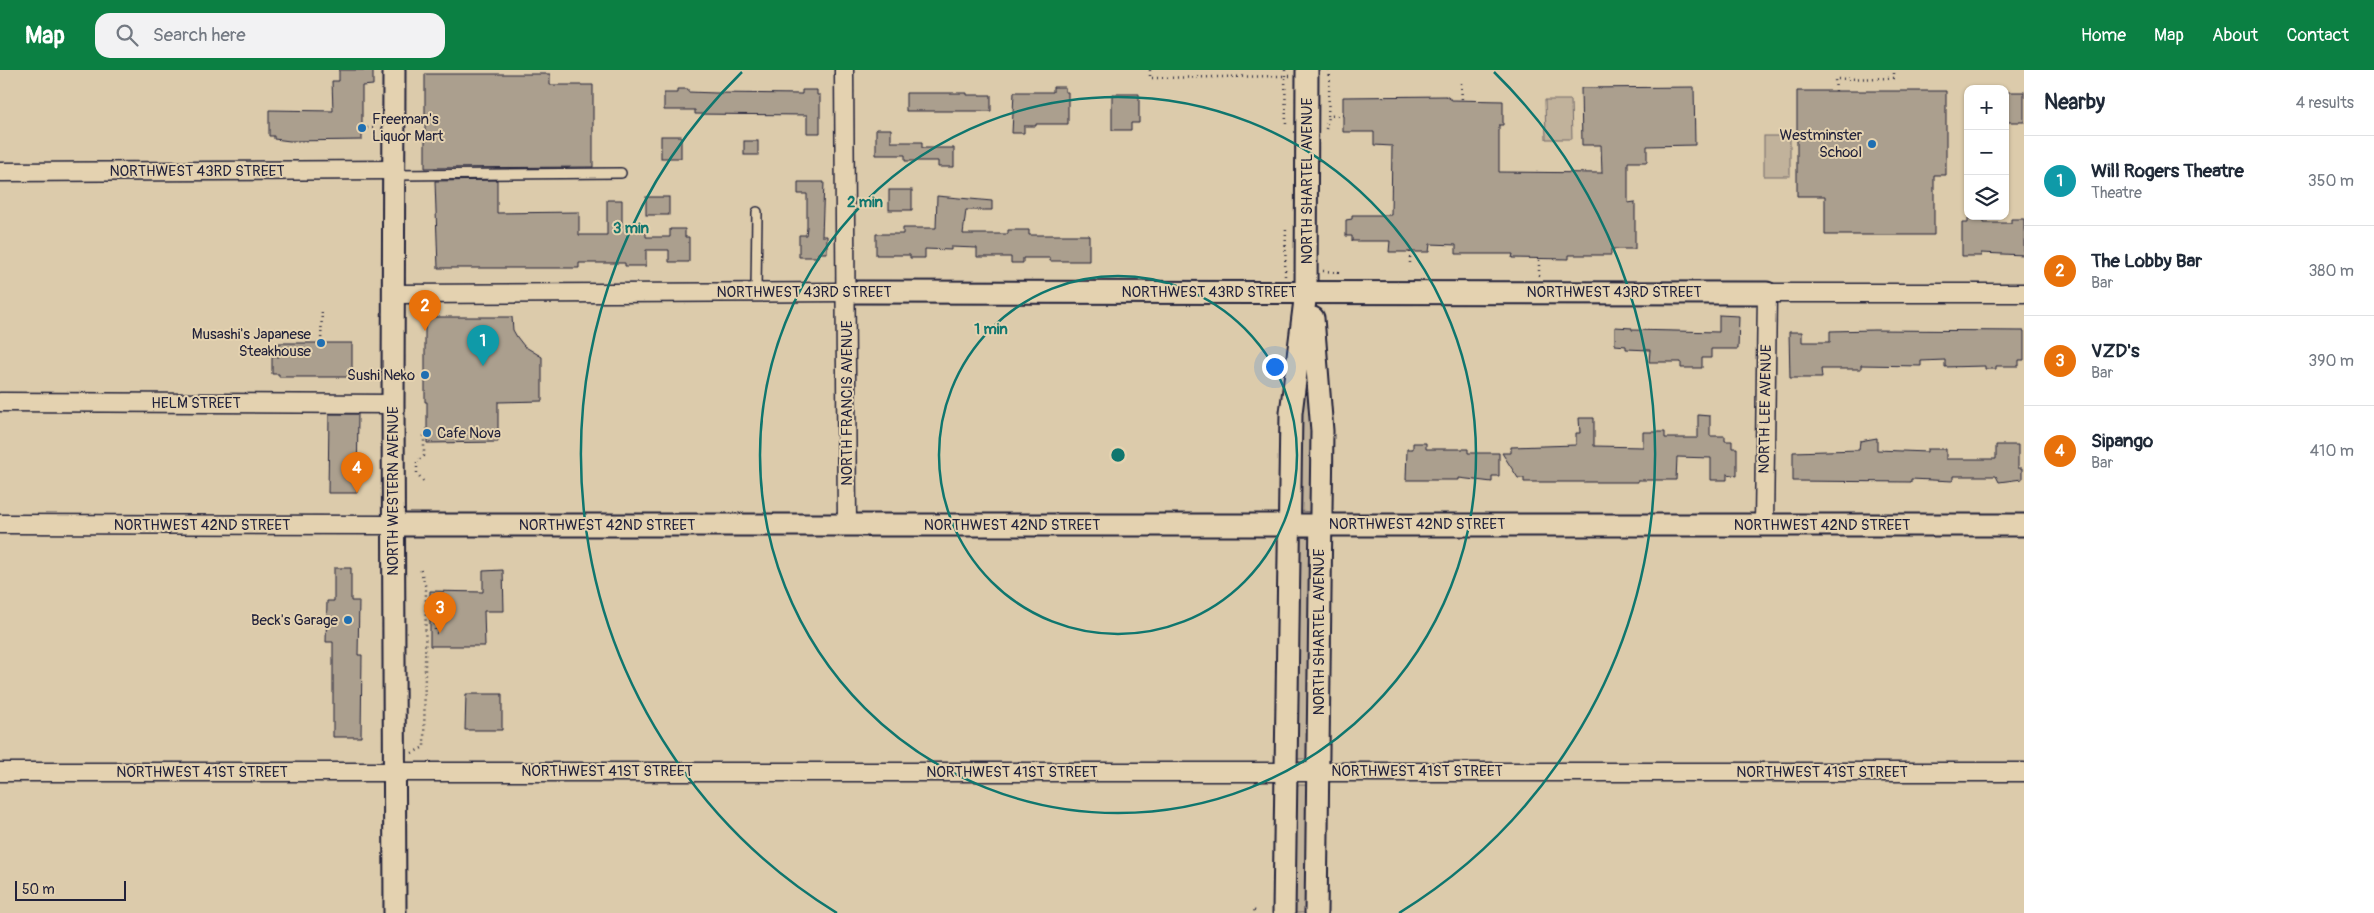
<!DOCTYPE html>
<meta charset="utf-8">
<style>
:root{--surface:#fff;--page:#f2f2f3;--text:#1f2937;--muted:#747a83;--line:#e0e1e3;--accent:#0b8043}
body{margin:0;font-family:Pangolin,sans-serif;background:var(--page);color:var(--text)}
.controls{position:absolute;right:15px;top:15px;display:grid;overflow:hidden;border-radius:10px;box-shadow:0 1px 4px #0004}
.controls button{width:45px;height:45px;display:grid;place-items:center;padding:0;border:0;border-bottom:1px solid var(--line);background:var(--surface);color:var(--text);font:25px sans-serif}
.scale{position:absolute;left:15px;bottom:12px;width:111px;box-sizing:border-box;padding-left:5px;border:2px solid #22223b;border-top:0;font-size:14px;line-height:18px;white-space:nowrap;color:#22223b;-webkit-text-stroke:4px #e4d2b0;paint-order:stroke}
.you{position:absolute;left:1274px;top:296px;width:18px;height:18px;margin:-12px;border:4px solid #fff;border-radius:50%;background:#1a73e8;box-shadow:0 0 0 8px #1a73e833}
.badge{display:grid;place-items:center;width:32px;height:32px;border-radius:50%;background:var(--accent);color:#fff;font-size:16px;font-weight:700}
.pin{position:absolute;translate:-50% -41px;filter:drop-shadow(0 1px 2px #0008)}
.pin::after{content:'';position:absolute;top:26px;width:18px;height:15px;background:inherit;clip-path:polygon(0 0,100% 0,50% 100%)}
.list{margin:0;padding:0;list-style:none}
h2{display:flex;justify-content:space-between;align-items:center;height:65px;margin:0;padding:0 20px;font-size:21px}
h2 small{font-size:16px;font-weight:400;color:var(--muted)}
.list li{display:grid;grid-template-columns:32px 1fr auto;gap:15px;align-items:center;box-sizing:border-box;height:90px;padding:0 20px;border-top:1px solid var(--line)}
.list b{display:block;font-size:19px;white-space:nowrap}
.list p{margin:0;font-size:16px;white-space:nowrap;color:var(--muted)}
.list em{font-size:16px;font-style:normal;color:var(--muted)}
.icon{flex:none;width:28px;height:28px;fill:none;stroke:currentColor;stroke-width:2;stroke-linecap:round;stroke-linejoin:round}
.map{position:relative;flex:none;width:2024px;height:843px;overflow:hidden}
header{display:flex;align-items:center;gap:30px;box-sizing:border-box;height:70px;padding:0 25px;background:var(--accent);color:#fff}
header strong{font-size:24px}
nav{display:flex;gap:28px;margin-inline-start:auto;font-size:18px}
.search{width:350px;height:45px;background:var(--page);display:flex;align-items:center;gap:12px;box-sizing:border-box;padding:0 18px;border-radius:15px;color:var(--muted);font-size:19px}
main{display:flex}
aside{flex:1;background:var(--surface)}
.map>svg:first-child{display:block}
</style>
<header>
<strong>Map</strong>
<div class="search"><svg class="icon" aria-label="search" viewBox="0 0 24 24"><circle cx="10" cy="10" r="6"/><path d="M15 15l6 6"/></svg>Search here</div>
<nav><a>Home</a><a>Map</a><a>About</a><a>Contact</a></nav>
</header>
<main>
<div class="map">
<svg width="2024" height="843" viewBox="0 0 2024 843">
<rect width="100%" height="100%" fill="#dccbab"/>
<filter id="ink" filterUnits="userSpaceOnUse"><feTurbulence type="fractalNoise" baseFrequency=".02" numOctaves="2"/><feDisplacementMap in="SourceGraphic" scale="10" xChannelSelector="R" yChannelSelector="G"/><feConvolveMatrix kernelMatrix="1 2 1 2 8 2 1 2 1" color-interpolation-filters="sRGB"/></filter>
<g filter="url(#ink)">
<g fill="#c1b29b" stroke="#726a6b">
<polygon points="1545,30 1571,30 1572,69 1546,69"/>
<rect x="1764" y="66" width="26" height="40"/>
<polygon points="1307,311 1313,339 1313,442 1299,441 1298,339"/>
<polygon points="1311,467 1310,689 1294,689 1297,468"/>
<polygon points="1294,715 1310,715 1308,843 1292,843"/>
</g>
<g fill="#ab9f8e" stroke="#22223b">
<polygon points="339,0 373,0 373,15 362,16 362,70 290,71 274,69 274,66 269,66 269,40 333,41 332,11 339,11"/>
<polygon points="425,4 550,4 550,15 593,15 593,97 425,98"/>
<polygon points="1053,17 1065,17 1065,22 1068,22 1068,54 1036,54 1036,56 1024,56 1024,63 1012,63 1014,22 1053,22"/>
<polygon points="1694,17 1695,75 1647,76 1647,92 1628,92 1628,133 1635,132 1635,179 1611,179 1611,185 1569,185 1569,189 1512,188 1513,184 1456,184 1456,175 1430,174 1429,182 1389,182 1390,171 1352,171 1352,166 1346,166 1346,150 1352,149 1352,145 1391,145 1392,76 1374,75 1374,62 1343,62 1343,27 1446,26 1452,30 1503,31 1503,55 1499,55 1499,102 1602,103 1601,75 1582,75 1581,18"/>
<polygon points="677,19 688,19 688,22 716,23 802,24 802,20 817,20 817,25 820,25 820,63 807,63 807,45 695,44 695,40 664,40 664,23 677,23"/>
<polygon points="1797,21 1946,21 1946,105 1934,105 1934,165 1825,165 1825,126 1797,126"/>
<rect x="2005" y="22" width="19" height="30"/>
<polygon points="906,23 967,23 967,25 991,25 991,41 906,41"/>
<polygon points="1112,24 1139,24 1139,53 1131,53 1131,60 1112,60"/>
<polygon points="876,59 891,59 891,72 922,72 922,78 954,78 954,97 938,97 938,91 905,91 905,85 876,85"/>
<rect x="661" y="66" width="20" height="22"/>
<rect x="744" y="71" width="14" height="14"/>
<polygon points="497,110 497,143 579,142 579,165 607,165 607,130 622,130 622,155 646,155 646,167 670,167 670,159 685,159 685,167 689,167 689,192 669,192 669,180 646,180 646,196 625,196 625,193 579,193 579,198 438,198 435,111"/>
<polygon points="798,112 824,112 822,166 827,166 827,183 818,183 818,187 799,187 799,165 806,165 807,157 807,124 798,124"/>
<rect x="889" y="120" width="23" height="20"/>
<polygon points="937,126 992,131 992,140 966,140 963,164 1008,164 1008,160 1029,160 1029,165 1089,165 1089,191 1050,191 1050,188 1023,188 1023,193 1011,193 1011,187 977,187 977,178 951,177 951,180 925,179 925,188 910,188 910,185 876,185 876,164 903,164 903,158 936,158"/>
<rect x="646" y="127" width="23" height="18"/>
<polygon points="1968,148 1984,148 1984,153 2011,153 2011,149 2024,149 2024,185 1981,183 1981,186 1962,186 1962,153 1968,153"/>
<polygon points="1719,245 1739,246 1738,279 1711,279 1711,288 1702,288 1702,298 1681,298 1681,292 1649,292 1650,280 1626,279 1626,276 1615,275 1615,257 1632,258 1632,260 1719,262"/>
<polygon points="425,247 512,247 513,260 517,267 524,276 542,287 542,331 498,332 498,372 427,373 427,332 425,332"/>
<polygon points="1874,260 2024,261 2024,290 2019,290 2019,296 1996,296 1996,299 1985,299 1985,296 1945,297 1945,290 1921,291 1921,296 1861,295 1861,299 1821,299 1822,308 1790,308 1789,262 1802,262 1802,272 1830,272 1830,261"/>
<polygon points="279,273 352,273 352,307 279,307 279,304 272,304 272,287 279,287"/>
<polygon points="329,344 358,344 357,423 328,423"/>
<polygon points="1698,345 1710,346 1710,366 1725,366 1725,371 1732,371 1732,378 1737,378 1737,406 1727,404 1727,410 1711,410 1711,388 1677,387 1676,410 1638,410 1638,412 1524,412 1524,408 1518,408 1502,383 1511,383 1511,377 1576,375 1576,363 1580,363 1579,348 1594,348 1594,376 1643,377 1643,362 1665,362 1665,368 1698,368"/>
<polygon points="1877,368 1877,380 1927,382 1927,379 1946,379 1946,389 1996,389 1996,375 2018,375 2018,398 2022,398 2022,409 1999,412 1996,406 1953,406 1953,411 1911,409 1911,412 1793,411 1793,382 1859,380 1860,371"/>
<polygon points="1413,373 1426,373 1426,379 1468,379 1468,383 1499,383 1499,406 1492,406 1492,412 1459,408 1459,410 1406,410 1407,379 1413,379"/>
<polygon points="334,498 351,498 351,531 359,531 358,585 362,585 361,667 333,667 333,572 326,572 327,531 334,531"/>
<polygon points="503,500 504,541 484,541 485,576 430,576 430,521 483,522 483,501"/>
<polygon points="466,624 502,624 502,660 465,660"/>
</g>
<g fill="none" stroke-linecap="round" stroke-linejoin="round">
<defs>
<g id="service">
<polyline points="394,105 621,103"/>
<polyline points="756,222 757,142"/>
</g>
<g id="minor">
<polyline points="844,0 847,455"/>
<polyline points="0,102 394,100"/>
<polyline points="394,224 847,222"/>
<polyline points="0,332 393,334"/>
<polyline points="0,454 393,455"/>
<polyline points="1764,455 1767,223 2024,223"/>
<polyline points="0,702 2024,702"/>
</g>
<g id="tertiary">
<polyline points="394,0 393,334 395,843"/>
<polyline points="847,222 1767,223"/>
<polyline points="1313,248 1322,361 1316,843"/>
<polyline points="393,455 2024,455"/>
<polyline points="1284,843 1291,343 1306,222 1307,0"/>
</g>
</defs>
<use href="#service" stroke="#22223b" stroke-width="12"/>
<use href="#minor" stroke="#22223b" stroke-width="21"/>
<use href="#tertiary" stroke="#22223b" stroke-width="25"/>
<g stroke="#22223b" stroke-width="2.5" stroke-dasharray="1 4" stroke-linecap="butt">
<polyline points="1150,0 1150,8 1285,6 1286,56"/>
<polyline points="1285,0 1285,6 1291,6"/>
<polyline points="1330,0 1328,46 1343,45"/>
<polyline points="1461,13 1462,30"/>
<polyline points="1836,21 1835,9 1894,8 1894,0"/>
<polyline points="411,47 425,47"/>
<polyline points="362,58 375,58"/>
<polyline points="1326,59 1328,46"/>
<polyline points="1410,182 1410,194"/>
<polyline points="1323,201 1338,202 1338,204"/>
<polyline points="1285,206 1286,157"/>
<polyline points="1539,206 1539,189"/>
<polyline points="321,273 322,239"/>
<polyline points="423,411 417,403 417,391 424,386 424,364 427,363"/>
<polyline points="440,533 435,534 435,563 440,563"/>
<polyline points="412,683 424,677 426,518 420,498"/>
<polyline points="1254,840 1256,843"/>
</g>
<use href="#service" stroke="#e4d2b0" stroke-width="9"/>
<use href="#minor" stroke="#e4d2b0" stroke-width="18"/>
<use href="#tertiary" stroke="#e4d2b0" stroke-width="21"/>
</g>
</g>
<g fill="none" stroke="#0f766e" stroke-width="2.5">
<circle cx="1118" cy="385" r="179"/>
<circle cx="1118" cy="385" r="358"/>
<path d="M837 843A537 537 0 0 1 742 2M1494 2A537 537 0 0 1 1399 843"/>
</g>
<g fill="#1f6fb2" stroke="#e4d2b0" stroke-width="2">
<circle cx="362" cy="58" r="5"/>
<circle cx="1872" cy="74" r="5"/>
<circle cx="321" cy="273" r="5"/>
<circle cx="425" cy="305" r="5"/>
<circle cx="427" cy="363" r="5"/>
<circle cx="348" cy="550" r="5"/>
</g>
<g text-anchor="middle" stroke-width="4" stroke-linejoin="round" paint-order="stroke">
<g font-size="15" fill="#22223b" stroke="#e4d2b0" text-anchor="end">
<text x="372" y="54" text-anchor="start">Freeman's<tspan x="372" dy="17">Liquor Mart</tspan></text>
<text x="1862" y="70">Westminster<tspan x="1862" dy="17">School</tspan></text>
<text x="311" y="269">Musashi's Japanese<tspan x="311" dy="17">Steakhouse</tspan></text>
<text x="415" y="310">Sushi Neko</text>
<text x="437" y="368" text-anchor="start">Cafe Nova</text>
<text x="338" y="555">Beck's Garage</text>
</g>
<g font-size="15" fill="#22223b" stroke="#e4d2b0">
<text x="197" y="106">NORTHWEST 43RD STREET</text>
<text transform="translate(1307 111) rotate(-90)" y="5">NORTH SHARTEL AVENUE</text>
<text x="804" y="227">NORTHWEST 43RD STREET</text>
<text x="1209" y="227">NORTHWEST 43RD STREET</text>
<text x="1614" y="227">NORTHWEST 43RD STREET</text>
<text x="196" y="338">HELM STREET</text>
<text transform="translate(847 333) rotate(-90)" y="5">NORTH FRANCIS AVENUE</text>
<text transform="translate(1765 339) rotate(-89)" y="5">NORTH LEE AVENUE</text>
<text transform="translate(393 421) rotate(-90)" y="5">NORTH WESTERN AVENUE</text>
<text x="1417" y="459">NORTHWEST 42ND STREET</text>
<text x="202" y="460">NORTHWEST 42ND STREET</text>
<text x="607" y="460">NORTHWEST 42ND STREET</text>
<text x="1012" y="460">NORTHWEST 42ND STREET</text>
<text x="1822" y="460">NORTHWEST 42ND STREET</text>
<text transform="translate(1319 562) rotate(-90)" y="5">NORTH SHARTEL AVENUE</text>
<text x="607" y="706">NORTHWEST 41ST STREET</text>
<text x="1417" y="706">NORTHWEST 41ST STREET</text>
<text x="202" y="707">NORTHWEST 41ST STREET</text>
<text x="1012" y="707">NORTHWEST 41ST STREET</text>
<text x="1822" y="707">NORTHWEST 41ST STREET</text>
</g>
</g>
<circle cx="1118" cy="385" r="8" fill="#0f766e" stroke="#e4d2b0" stroke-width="2.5"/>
<g font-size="15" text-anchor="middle" font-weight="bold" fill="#0f766e" stroke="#e4d2b0" stroke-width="4" stroke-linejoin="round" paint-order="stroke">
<text x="865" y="137">2 min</text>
<text x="631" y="163">3 min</text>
<text x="991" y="264">1 min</text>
</g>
</svg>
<div class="controls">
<button>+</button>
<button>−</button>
<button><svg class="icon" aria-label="layers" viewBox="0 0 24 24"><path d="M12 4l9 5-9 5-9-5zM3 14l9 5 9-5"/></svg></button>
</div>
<div class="scale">50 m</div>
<div class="you"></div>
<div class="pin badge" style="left:483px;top:296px;background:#0f9aa8">1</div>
<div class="pin badge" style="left:425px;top:261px;background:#e8710a">2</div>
<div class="pin badge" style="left:440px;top:563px;background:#e8710a">3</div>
<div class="pin badge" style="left:357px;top:423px;background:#e8710a">4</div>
</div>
<aside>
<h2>Nearby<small>4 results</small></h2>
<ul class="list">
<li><span class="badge" style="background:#0f9aa8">1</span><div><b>Will Rogers Theatre</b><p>Theatre</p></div><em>350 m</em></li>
<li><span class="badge" style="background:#e8710a">2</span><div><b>The Lobby Bar</b><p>Bar</p></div><em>380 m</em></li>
<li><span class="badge" style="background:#e8710a">3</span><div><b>VZD's</b><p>Bar</p></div><em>390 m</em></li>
<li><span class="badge" style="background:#e8710a">4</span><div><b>Sipango</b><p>Bar</p></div><em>410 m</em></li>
</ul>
</aside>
</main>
